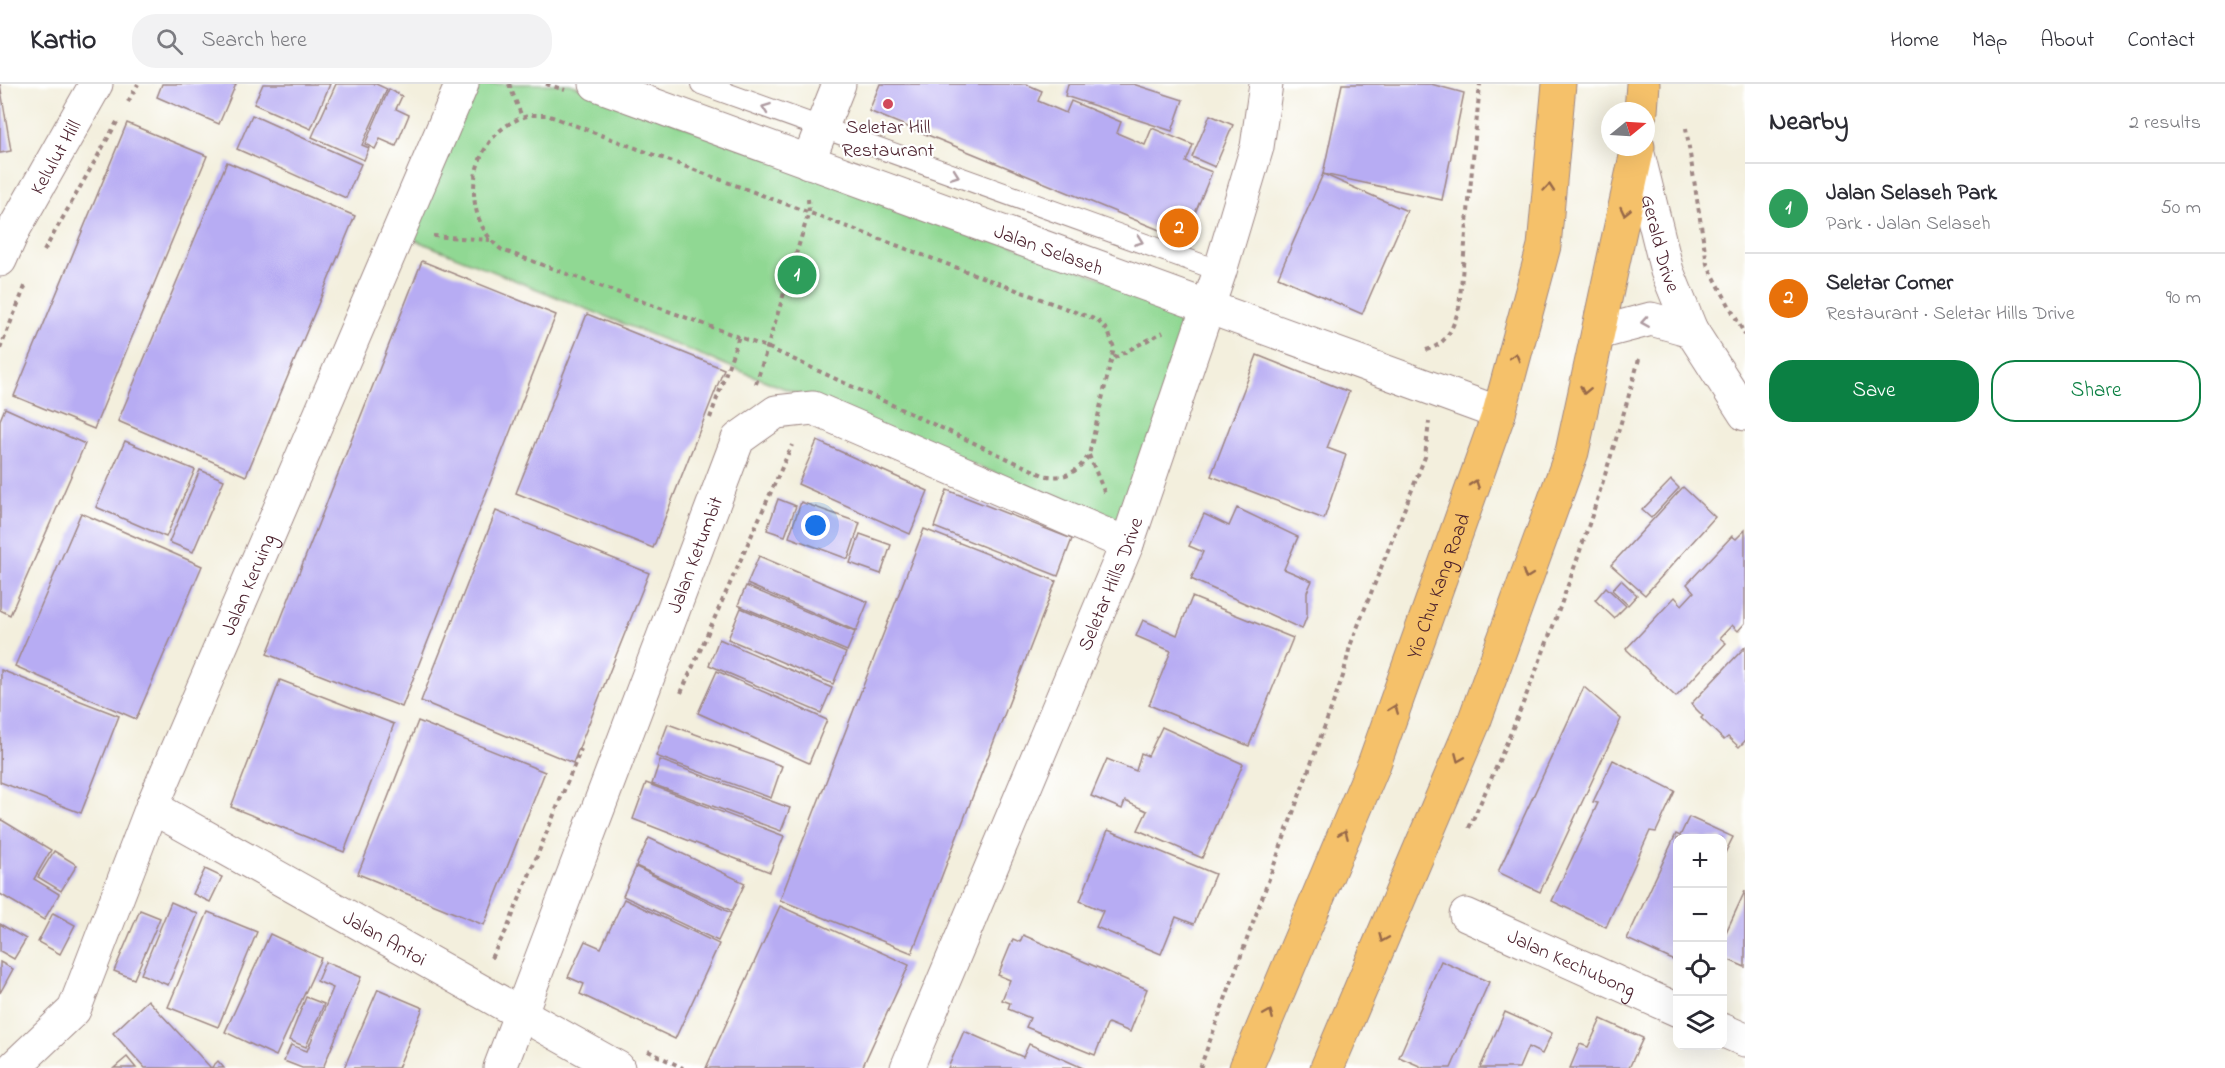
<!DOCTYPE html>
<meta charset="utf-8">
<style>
:root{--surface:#fff;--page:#f2f2f3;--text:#2b2b33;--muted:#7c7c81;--line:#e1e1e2;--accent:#0b8043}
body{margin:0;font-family:"Indie Flower",sans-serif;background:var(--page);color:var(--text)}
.controls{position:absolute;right:18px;bottom:18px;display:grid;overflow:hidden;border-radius:12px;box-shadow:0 6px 24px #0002}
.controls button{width:54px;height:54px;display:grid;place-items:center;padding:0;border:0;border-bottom:2px solid var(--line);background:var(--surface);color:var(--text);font:30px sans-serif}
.compass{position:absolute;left:1601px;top:18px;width:54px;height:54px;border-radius:50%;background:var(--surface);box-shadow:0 6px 24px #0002;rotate:72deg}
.you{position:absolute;left:816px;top:442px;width:21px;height:21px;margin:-15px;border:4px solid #fff;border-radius:50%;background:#1a73e8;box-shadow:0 0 0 9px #1a73e833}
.badge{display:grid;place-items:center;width:39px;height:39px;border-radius:50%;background:var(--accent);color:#fff;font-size:20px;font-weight:700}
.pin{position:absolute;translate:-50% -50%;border:3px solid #fff;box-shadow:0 2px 6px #0006}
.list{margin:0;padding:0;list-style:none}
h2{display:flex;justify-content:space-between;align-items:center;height:78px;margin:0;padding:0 24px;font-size:26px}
h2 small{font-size:20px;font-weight:400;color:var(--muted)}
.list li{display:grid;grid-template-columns:39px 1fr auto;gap:18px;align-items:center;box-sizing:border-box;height:90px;padding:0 24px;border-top:2px solid var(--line)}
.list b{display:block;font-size:22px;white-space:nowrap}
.list p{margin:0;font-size:20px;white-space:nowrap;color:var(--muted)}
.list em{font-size:20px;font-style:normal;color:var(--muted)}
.actions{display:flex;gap:12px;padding:18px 24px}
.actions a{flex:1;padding:14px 0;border:2px solid var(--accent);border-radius:24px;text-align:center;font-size:21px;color:var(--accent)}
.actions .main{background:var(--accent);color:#fff}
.icon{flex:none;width:33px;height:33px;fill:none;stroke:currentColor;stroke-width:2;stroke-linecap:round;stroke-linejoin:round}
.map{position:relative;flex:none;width:1745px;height:984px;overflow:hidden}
header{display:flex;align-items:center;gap:36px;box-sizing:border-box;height:84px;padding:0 30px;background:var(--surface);border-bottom:2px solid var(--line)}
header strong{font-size:28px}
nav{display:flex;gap:33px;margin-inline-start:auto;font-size:21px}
.search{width:420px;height:54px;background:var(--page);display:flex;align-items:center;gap:15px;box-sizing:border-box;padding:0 21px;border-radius:24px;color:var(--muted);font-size:22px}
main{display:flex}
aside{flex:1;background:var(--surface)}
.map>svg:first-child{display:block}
</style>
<header>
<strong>Kartio</strong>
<div class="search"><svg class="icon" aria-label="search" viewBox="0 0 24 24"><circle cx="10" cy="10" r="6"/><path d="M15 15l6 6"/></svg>Search here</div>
<nav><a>Home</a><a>Map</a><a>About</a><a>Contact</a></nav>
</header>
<main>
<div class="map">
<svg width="1745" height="984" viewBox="0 0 1745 984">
<rect width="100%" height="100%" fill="#fff"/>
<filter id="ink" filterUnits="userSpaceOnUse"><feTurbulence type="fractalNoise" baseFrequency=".0167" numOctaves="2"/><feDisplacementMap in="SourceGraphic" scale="12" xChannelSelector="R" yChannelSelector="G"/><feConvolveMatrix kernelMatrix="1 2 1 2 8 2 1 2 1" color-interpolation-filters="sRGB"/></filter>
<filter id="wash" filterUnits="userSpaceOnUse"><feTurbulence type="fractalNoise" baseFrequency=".008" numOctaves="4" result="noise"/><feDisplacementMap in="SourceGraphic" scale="24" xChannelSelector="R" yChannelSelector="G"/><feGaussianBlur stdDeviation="1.35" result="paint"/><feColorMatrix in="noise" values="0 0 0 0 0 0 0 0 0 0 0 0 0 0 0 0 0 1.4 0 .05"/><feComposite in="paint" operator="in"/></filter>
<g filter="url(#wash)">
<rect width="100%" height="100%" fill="#f3efdd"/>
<polygon fill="#90d893" stroke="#6d7c5f" stroke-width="1.5" points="471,0 570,0 1198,229 1124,441 405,152"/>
<g id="blocks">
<g fill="#b7acf3">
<polygon points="0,0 11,67 0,69"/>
<polygon points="162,0 236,0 219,40 157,13"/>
<polygon points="263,0 330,0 311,45 254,20"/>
<polygon points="336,0 376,0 387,5 362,61 369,64 364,76 312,53"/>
<polygon points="880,0 1026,0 1042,7 1038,17 1066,29 1071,17 1121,38 1117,49 1145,61 1152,44 1193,61 1186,78 1212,88 1184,156 869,27"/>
<polygon points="1068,0 1133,0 1183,16 1172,47 1065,12"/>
<polygon points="1342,0 1431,0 1464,9 1442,116 1323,90"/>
<polygon points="389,5 402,12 396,25 409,31 396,62 380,55 375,65 365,60"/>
<polygon points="252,31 361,80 346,114 237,65"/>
<polygon points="1210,31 1233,41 1215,83 1192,73"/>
<polygon points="127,39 207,72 94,345 14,312"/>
<polygon points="227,78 355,132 246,392 118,337"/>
<polygon points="1323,90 1407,127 1362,230 1278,193"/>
<polygon points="422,177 556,231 402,623 267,570"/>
<polygon points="587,230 724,285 653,464 516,409"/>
<polygon points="1257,271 1349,308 1327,364 1346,371 1324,435 1211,392"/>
<polygon points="5,324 85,360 10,531 0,526 0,336"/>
<polygon points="125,357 195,386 166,453 96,423"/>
<polygon points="817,357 928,407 910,450 798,400"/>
<polygon points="200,386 224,396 193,468 169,458"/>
<polygon points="1671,396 1679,404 1651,434 1642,426"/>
<polygon points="1683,403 1715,433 1645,511 1611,481"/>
<polygon points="947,406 1072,455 1058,492 934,443"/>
<polygon points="778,415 796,422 785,452 767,446"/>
<polygon points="801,418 860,439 848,475 789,453"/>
<polygon points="1237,424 1298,453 1284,485 1312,497 1307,508 1307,532 1302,545 1191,495 1203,468 1189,462 1204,430 1229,442"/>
<polygon points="496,427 649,489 573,679 421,617"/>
<polygon points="81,429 202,482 136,635 15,582"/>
<polygon points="924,445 1056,497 912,869 780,816"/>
<polygon points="1745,446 1745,539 1738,547 1732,541 1720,554 1726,559 1676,613 1626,565 1675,513 1682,521 1694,508 1687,500 1732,452 1736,455"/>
<polygon points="860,450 891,461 881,490 850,479"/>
<polygon points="759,472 868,518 856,547 747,500"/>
<polygon points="1621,496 1637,511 1628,521 1612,506"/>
<polygon points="746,502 855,548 847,567 738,521"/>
<polygon points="1606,503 1626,522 1614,534 1595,516"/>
<polygon points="1192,513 1293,554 1249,662 1149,621 1171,567 1136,552 1143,536 1177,551"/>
<polygon points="741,524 846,569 833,600 728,555"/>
<polygon points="719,555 832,604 821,629 709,581"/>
<polygon points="1745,563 1745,657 1739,663 1728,653 1724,656 1701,634 1703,632 1691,620"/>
<polygon points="1,586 119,632 81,729 0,698"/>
<polygon points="717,587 827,636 809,679 698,629"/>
<polygon points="280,596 394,640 344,768 231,723"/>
<polygon points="1584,603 1621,635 1540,808 1498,788"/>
<polygon points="418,637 545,688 484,841 358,790"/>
<polygon points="668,640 782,682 771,714 656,672"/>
<polygon points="1162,643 1243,680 1202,774 1138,746 1147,727 1125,717 1122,725 1091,712 1107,675 1136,687 1141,669 1148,672"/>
<polygon points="660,676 790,724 781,747 652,700"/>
<polygon points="1613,676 1675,707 1656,748 1650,747 1606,843 1552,817 1598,719 1593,718"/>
<polygon points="646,699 784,752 770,788 633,735"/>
<polygon points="1689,733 1733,753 1722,775 1722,754 1677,754 1677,878 1627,855 1676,750 1680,752"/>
<polygon points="0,735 51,766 34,795 59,810 44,836 0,810"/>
<polygon points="1108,746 1215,790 1194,840 1176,833 1161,870 1096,843 1103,827 1080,817"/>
<polygon points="649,754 745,799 732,827 636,782"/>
<polygon points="54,767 77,781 61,807 38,793"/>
<polygon points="636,783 731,829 718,857 623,812"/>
<polygon points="205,785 222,793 210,818 193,810"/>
<polygon points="1745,807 1745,883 1722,873 1722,857"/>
<polygon points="624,815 719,860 675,955 580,910 584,900 568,893 585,857 601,864"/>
<polygon points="171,818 198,830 168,901 141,890"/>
<polygon points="780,822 909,881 862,984 706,984"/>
<polygon points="140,826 160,834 134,895 114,887"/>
<polygon points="208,828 257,848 218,943 168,923"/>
<polygon points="53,829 75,841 60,870 38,858"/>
<polygon points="0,840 26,855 14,875 0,867"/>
<polygon points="270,850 321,874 276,972 225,948"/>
<polygon points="1023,851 1147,905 1130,948 1108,939 1095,971 1026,943 1030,934 1008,925 1010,919 1002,916 1010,896 998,891 1013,855 1020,858"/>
<polygon points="1441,877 1489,898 1451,984 1424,984 1399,973"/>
<polygon points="0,878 13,885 0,909"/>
<polygon points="325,878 361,893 323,984 302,984 284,977 291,961 307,967 333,904 317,897"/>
<polygon points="378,905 423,924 398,984 344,984"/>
<polygon points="306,913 324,920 306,963 289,956"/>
<polygon points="148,916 211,984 218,977 224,984 145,984 113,949"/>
<polygon points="1505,928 1552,949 1542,970 1528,963 1519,984 1480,984"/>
<polygon points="1601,935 1643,954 1629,984 1570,984 1580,960 1588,963"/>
<polygon points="964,947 1023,973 1029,960 1083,984 948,984"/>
<polygon points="127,973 136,984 114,984"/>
</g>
</g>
</g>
<g filter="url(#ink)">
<use href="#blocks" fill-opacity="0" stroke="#9e8784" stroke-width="1.5"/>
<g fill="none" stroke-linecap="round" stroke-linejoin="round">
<defs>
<polyline id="service" points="701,0 1220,187"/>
<g id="minor">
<path id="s1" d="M 596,0 L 1499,329"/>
<path id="s2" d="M 1638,70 L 1667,187 L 1691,246 L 1745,330"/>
<polyline points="808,78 839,0"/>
<path id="s3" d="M 0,176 L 14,145 L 96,0"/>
<polyline points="1598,249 1651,235 1691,246"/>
<path id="s4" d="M 152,723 L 618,984"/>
<path id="s5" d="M 1466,831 L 1678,926"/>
<polyline points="1722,946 1745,956"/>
<path id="s6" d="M 13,984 L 74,926 L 152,723 L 462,0"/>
<path id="s7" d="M 500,984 L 738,355 L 776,328 L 813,324 L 1127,460"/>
<path id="s8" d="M 907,984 L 1127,460 L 1220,187 L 1257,63 L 1266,0"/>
</g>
<g id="primary">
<polyline points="1641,27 1643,0"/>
<path id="s9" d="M 1246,984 L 1374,680 L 1499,329 L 1544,162 L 1559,0"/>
<polyline points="1327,984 1474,638 1572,368 1638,63"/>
</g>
</defs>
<use href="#service" stroke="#9e8784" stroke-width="22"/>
<use href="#minor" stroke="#9e8784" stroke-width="35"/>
<use href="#primary" stroke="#9e8784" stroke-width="35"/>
<g stroke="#9e8784" stroke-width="4" stroke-dasharray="4.5 4.5" stroke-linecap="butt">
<polyline points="509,0 522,33"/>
<polyline points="546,0 565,6"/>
<polyline points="128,18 138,0"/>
<path d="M 532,31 L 547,31 L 1097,236 L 1108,247 L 1114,264 L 1089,371 C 1077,389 1064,396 1043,391 L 769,264 L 502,166 C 454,130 470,43 532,31 Z"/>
<polyline points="1686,44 1707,180 1745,251"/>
<polyline points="433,152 490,156"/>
<polyline points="44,167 117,38"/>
<polyline points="0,265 26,200"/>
<path d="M 1426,266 C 1448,260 1453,243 1459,224 L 1480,0"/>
<polyline points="1114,274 1163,248"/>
<polyline points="756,300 809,128 808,115"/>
<polyline points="710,334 739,252"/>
<polyline points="1089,371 1106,412"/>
<polyline points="681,609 792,361"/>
<path d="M 1469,744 C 1539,592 1595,436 1639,275"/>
<polyline points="491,874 507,845 581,665"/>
<polyline points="648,967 683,984"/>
<polyline points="1200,984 1343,592 1350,562 1425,373 1429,338"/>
</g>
<use href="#service" stroke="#fff" stroke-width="20"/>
<use href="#minor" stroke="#fff" stroke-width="33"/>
<use href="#primary" stroke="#f5c16b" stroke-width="33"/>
</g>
<defs><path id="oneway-chevron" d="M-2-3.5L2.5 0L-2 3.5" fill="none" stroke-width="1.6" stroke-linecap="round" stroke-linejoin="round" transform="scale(1.5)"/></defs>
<g stroke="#ae9aa0">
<use href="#oneway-chevron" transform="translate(766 24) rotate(-160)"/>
<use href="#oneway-chevron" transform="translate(955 91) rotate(20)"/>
<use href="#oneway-chevron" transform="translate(1139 157) rotate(20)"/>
<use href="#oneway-chevron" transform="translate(1645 238) rotate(171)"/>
</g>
<g stroke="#976848">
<use href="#oneway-chevron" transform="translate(1549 104) rotate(-85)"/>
<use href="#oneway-chevron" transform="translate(1625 127) rotate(103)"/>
<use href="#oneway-chevron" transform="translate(1515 273) rotate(-75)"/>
<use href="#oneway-chevron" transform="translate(1585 306) rotate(102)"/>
<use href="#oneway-chevron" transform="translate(1475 400) rotate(-71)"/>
<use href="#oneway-chevron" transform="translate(1527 491) rotate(110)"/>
<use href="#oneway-chevron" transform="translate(1394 625) rotate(-69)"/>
<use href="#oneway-chevron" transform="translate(1459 674) rotate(113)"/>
<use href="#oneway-chevron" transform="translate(1344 750) rotate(-67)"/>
<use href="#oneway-chevron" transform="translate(1383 854) rotate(113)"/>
<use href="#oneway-chevron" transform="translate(1269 930) rotate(-67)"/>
</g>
</g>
<circle fill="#d1495b" stroke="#fff" stroke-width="2" cx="888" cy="20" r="6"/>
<g text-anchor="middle" stroke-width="4.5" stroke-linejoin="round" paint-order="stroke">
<g font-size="20" fill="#4a1f2b" stroke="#fff">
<text x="888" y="49">Seletar Hill<tspan x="888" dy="23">Restaurant</tspan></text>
</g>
<g font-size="20" fill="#4a1f2b" stroke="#fff">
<text dy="7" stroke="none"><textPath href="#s3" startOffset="117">Kelulut Hill</textPath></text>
<text dy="7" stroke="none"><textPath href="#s2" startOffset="92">Gerald Drive</textPath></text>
<text dy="7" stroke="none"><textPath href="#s1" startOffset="482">Jalan Selaseh</textPath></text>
<text dy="7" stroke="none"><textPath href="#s7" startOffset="549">Jalan Ketumbit</textPath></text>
<text dy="7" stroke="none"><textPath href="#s6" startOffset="544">Jalan Keruing</textPath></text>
<text dy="7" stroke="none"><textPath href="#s8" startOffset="525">Seletar Hills Drive</textPath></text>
<text dy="7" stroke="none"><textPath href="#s9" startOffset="519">Yio Chu Kang Road</textPath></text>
<text dy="7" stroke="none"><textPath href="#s4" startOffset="267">Jalan Antoi</textPath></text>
<text dy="7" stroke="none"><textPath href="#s5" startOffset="116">Jalan Kechubong</textPath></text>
</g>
</g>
</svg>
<div class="controls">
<button>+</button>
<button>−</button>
<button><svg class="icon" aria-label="locate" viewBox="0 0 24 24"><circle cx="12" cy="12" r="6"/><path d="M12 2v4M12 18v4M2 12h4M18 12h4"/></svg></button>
<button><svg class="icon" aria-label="layers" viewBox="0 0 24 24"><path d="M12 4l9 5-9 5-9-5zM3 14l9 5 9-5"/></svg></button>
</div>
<svg class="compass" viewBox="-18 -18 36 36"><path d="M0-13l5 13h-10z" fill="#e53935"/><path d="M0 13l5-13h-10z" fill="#7c7c81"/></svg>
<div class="you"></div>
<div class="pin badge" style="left:797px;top:191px;background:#2e9e5b">1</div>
<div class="pin badge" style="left:1179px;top:144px;background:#e8710a">2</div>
</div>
<aside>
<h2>Nearby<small>2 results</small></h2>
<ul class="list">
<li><span class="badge" style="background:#2e9e5b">1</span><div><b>Jalan Selaseh Park</b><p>Park · Jalan Selaseh</p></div><em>50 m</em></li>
<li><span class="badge" style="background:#e8710a">2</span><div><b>Seletar Corner</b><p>Restaurant · Seletar Hills Drive</p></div><em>90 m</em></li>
</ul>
<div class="actions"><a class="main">Save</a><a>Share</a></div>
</aside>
</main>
